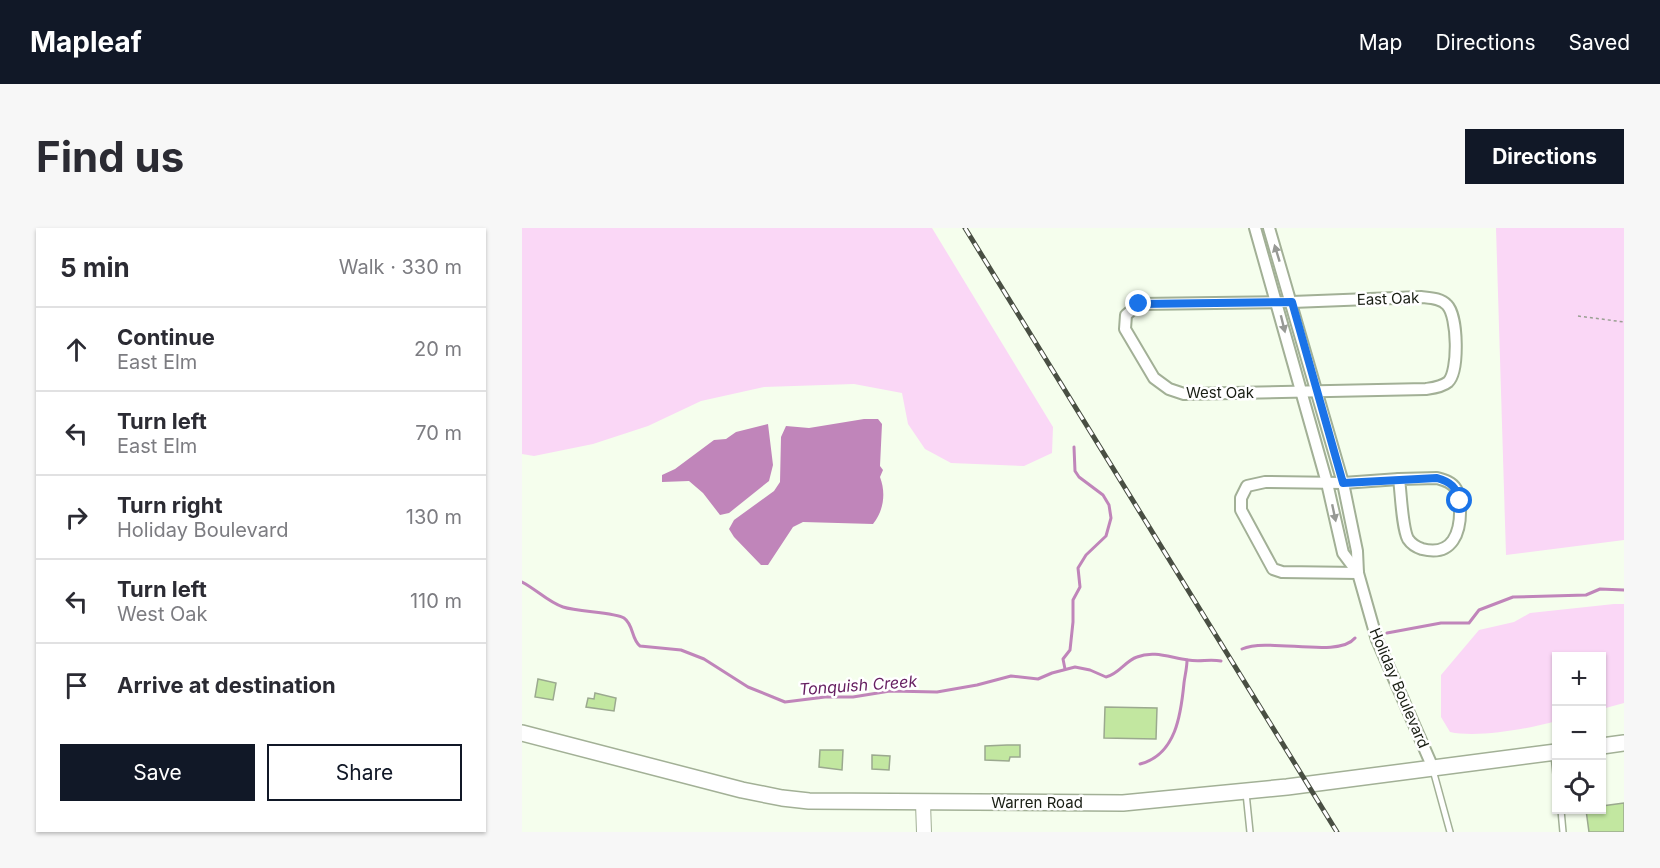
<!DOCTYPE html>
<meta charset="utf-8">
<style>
:root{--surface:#fff;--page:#f7f7f7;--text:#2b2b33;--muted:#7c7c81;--line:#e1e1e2;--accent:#111827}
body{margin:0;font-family:Inter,sans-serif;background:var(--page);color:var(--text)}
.controls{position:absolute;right:18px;bottom:18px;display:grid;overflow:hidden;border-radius:0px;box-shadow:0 2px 4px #0004}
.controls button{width:54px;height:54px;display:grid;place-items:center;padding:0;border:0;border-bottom:2px solid var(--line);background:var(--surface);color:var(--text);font:30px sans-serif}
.stop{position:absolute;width:18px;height:18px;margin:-14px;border:4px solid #1a73e8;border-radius:50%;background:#fff}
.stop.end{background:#1a73e8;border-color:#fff;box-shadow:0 2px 6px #0008}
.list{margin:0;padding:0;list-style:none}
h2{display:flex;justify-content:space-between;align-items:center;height:78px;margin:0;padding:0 24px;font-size:26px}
h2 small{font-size:20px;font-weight:400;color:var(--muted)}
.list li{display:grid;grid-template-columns:39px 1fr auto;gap:18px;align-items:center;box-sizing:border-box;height:84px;padding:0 24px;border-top:2px solid var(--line)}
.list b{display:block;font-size:22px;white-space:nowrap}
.list p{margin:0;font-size:20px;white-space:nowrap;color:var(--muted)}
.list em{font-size:20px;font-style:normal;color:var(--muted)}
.actions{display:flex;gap:12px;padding:18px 24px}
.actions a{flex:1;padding:14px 0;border:2px solid var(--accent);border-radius:0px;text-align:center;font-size:21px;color:var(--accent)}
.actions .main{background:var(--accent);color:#fff}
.icon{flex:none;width:33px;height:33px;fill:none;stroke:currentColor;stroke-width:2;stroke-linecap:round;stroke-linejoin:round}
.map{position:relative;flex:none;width:1102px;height:604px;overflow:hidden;border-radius:0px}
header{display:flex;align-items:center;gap:36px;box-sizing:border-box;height:84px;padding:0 30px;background:var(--accent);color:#fff}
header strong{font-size:28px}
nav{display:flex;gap:33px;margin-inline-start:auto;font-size:21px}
.intro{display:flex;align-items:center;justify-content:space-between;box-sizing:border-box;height:144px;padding:0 36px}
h1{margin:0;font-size:42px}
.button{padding:15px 27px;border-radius:0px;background:var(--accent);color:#fff;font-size:21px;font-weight:700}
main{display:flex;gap:36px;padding:0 36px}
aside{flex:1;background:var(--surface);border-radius:0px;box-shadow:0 2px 4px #0004}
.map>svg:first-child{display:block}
</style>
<header>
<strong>Mapleaf</strong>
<nav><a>Map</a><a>Directions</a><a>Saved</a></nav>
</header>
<div class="intro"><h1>Find us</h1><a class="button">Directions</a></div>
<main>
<aside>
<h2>5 min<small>Walk · 330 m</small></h2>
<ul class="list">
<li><svg class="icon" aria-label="ahead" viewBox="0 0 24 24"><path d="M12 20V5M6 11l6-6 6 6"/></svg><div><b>Continue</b><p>East Elm</p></div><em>20 m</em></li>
<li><svg class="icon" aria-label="left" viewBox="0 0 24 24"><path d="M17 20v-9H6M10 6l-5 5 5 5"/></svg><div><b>Turn left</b><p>East Elm</p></div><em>70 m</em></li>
<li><svg class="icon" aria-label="right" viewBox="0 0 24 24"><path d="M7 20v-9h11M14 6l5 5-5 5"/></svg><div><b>Turn right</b><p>Holiday Boulevard</p></div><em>130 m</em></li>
<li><svg class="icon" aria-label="left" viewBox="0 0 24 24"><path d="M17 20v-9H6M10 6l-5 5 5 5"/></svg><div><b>Turn left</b><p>West Oak</p></div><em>110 m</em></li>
<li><svg class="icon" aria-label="arrive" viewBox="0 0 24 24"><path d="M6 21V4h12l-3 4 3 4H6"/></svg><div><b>Arrive at destination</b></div></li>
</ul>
<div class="actions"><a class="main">Save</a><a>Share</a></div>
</aside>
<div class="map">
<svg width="1102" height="604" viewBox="0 0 1102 604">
<rect width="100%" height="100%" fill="#f5feed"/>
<g fill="#fad7f6">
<polygon points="0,0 410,0 531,199 530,225 502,238 429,235 403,221 386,196 380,165 332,156 242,159 179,173 126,198 71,216 12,228 0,226"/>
<polygon points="974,0 1102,0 1102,312 984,327"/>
<path d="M 1092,376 L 1102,376 L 1102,475 L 1080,481 L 1080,428 L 1034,428 L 1034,493 C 1007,501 955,510 928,504 L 919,489 L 919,447 L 957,402 L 992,394 L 1008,385 Z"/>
</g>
<g fill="#c085ba">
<path d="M 342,191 L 356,191 L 360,196 L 358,238 L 361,242 L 358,249 C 364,265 362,282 351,296 L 281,294 L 271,299 L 246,337 L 239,337 L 212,309 L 207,301 L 212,292 L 252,263 L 258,254 L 259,209 L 264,198 L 287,200 Z"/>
<polygon points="246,196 251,237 247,253 207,285 198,287 181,265 167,253 140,254 140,247 153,241 192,212 204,211 214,204"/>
</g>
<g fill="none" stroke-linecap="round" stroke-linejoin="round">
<g stroke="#c085ba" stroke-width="3">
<path d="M 0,354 C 14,361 26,374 41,379 C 56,384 93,384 102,390 C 112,397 109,411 118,418 L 159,422 L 182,431 L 226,459 L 263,474 L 303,469 L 331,469 L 368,463 L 415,464 L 455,457 L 489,448 L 516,451 L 530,445 L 553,439 L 568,442 L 584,449 C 597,446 603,433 615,429 C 632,422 649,430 666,432 C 677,434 688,431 699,433"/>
<polyline points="865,405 919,395 947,395 957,382 991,369 1064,367 1078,361 1102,362"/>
<path d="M 720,421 C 747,409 816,431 833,410"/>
<polyline points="543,441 541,431 548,422 551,394 551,372 558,359 556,340 564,327 584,308 589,290 587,277 581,267 557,249 553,243 552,219"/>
<path d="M 618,536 C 654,527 659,486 662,455 C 663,447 665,440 665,432"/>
</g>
</g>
<g fill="#c2e7a0" stroke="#9ba98f" stroke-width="1.5">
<polygon points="16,451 34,455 31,472 13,469"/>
<polygon points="73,465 94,470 92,483 64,479 66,470 72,471"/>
<polygon points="583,479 635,480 634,511 582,510"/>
<polygon points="485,517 498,517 498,529 488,529 487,533 463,532 463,518"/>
<polygon points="298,522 321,522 320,542 297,539"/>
<polygon points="350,527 368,528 367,542 350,541"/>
<polygon points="1102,575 1102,604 1067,604 1064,582 1080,582 1080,578"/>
</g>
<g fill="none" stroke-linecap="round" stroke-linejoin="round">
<defs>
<g id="service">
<polyline points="1032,526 1034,546"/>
<polyline points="911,542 928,604"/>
<polyline points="724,565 728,604"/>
<polyline points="1039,582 1041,604"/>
</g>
<g id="minor">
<polyline points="733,0 805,255 821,325 836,345"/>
<polyline points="747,0 821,255 835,323 836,345 855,412 911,540"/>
<path d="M 899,69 C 908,70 919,70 925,77 C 936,88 937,144 926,154 C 920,159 911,160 904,161 L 662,166 L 647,161 L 632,150 L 603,101 L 604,87 L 617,76 L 770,74 Z"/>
<path d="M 915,250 C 922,252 930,254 934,261 C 937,266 938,274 938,279 C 939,304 931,329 900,321 C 894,319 890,317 886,311 C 880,300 879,265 877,251 Z"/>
<polyline points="836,345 760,344 751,341 719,282 719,270 725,258 743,254 821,255 877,251"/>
</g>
<polyline id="tertiary" points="401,575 402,604"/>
<g id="secondary">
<polyline points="0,505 220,562 260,570 287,573 601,575 765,559 1034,524"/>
<polyline points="1080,518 1102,515"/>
</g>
</defs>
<use href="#service" stroke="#a2b096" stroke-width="8"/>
<use href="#minor" stroke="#a2b096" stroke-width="14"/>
<use href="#tertiary" stroke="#a2b096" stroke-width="16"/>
<use href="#secondary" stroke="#a2b096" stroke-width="18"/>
<polyline stroke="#99a092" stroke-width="1.5" stroke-dasharray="3 3" stroke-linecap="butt" points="1056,88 1102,94"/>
<use href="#service" stroke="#fff" stroke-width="5"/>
<use href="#minor" stroke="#fff" stroke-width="10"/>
<use href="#tertiary" stroke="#fff" stroke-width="14"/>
<use href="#secondary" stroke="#fff" stroke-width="15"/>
<defs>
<polyline id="rail" points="443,0 815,604"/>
</defs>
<use href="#rail" stroke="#494f43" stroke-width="5"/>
<use href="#rail" stroke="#fff" stroke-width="3" stroke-dasharray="9" stroke-linecap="butt"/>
</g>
<defs><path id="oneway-solid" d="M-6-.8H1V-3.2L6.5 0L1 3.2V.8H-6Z" transform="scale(1.5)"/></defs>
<g fill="#979995">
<use href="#oneway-solid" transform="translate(755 25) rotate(-107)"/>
<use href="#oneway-solid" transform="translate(761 96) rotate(76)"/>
<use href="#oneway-solid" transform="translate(812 285) rotate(78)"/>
</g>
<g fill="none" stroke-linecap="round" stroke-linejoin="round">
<path stroke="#1a73e8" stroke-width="8" d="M 617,76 L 770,74 L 821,255 L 915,250 C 929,254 934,259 938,273"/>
</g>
<g text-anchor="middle" stroke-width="5" stroke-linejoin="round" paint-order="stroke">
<g font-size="15" fill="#181d13" stroke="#fff">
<text transform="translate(866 71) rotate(-2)" y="5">East Oak</text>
<text x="698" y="170">West Oak</text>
<text transform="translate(877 460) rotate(67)" y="5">Holiday Boulevard</text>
<text x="515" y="580">Warren Road</text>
</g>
<g font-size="16" font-style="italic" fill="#672062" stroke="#fff">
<text transform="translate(336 457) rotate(-4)" y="6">Tonquish Creek</text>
</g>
</g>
</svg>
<div class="controls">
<button>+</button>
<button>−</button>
<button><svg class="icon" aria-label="locate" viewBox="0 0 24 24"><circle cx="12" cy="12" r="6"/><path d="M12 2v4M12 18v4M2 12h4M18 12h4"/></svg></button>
</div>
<div class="stop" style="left:938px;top:273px"></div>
<div class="stop end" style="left:617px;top:76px"></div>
</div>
</main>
